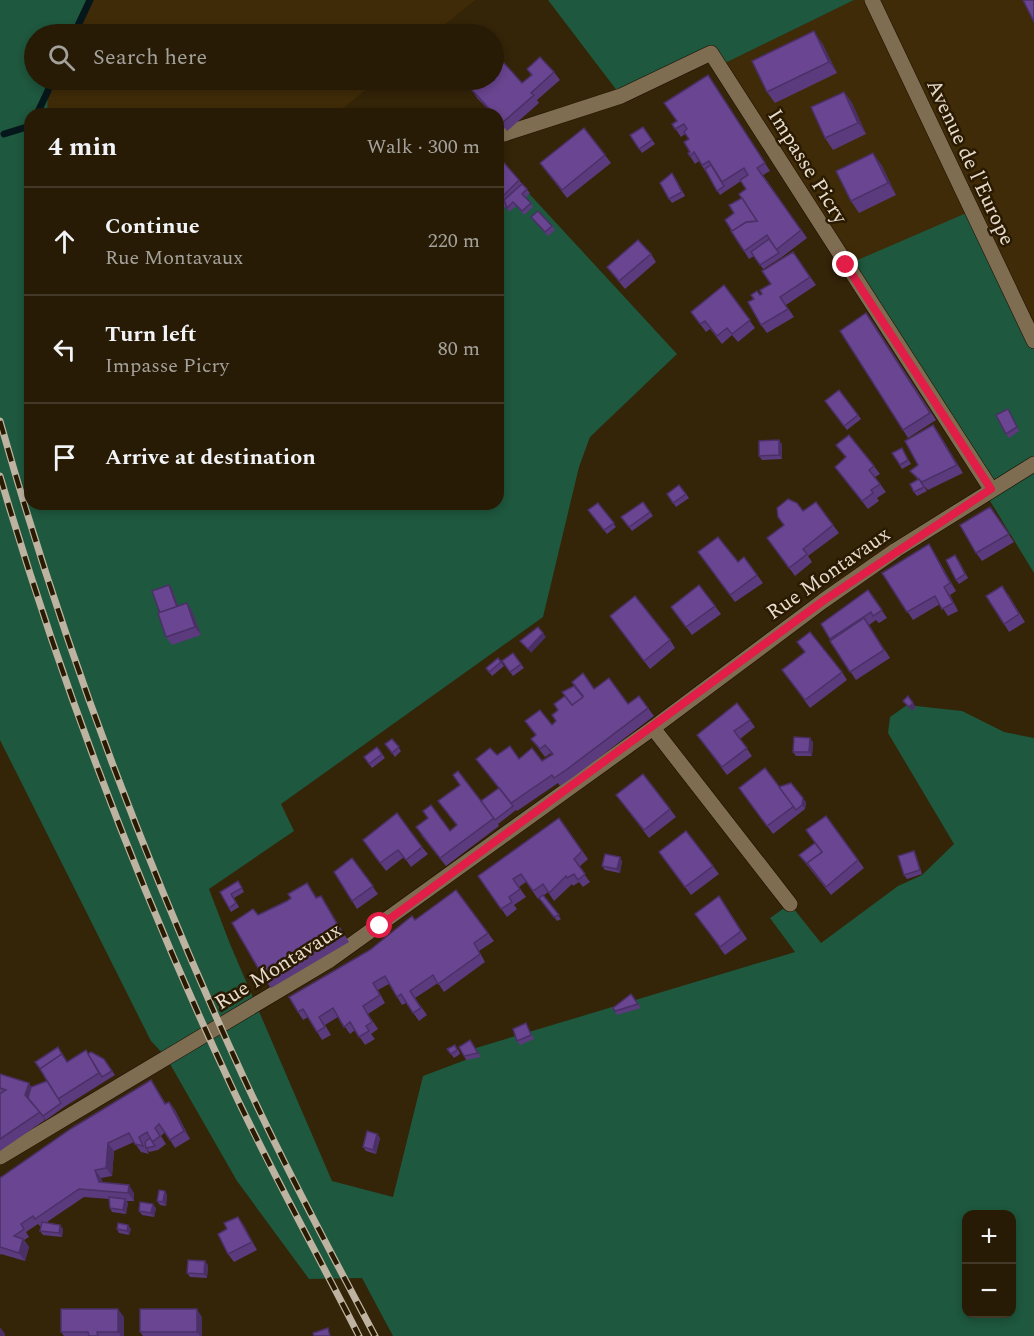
<!DOCTYPE html>
<meta charset="utf-8">
<style>
:root{--surface:#271b06;--page:#2f2410;--text:#f1f3f6;--muted:#a4a19b;--line:#433928}
body{margin:0;font-family:Spectral,serif;background:var(--page);color:var(--text)}
.controls{position:absolute;right:18px;bottom:18px;display:grid;overflow:hidden;border-radius:12px;box-shadow:0 3px 9px #0003}
.controls button{width:54px;height:54px;display:grid;place-items:center;padding:0;border:0;border-bottom:2px solid var(--line);background:var(--surface);color:var(--text);font:30px sans-serif}
.stop{position:absolute;width:18px;height:18px;margin:-14px;border:4px solid #e11d48;border-radius:50%;background:#fff}
.stop.end{background:#e11d48;border-color:#fff;box-shadow:0 2px 6px #0008}
.list{margin:0;padding:0;list-style:none}
h2{display:flex;justify-content:space-between;align-items:center;height:78px;margin:0;padding:0 24px;font-size:26px}
h2 small{font-size:20px;font-weight:400;color:var(--muted)}
.list li{display:grid;grid-template-columns:39px 1fr auto;gap:18px;align-items:center;box-sizing:border-box;height:108px;padding:0 24px;border-top:2px solid var(--line)}
.list b{display:block;font-size:22px;white-space:nowrap}
.list p{margin:0;font-size:20px;white-space:nowrap;color:var(--muted)}
.list em{font-size:20px;font-style:normal;color:var(--muted)}
.icon{flex:none;width:33px;height:33px;fill:none;stroke:currentColor;stroke-width:2;stroke-linecap:round;stroke-linejoin:round}
.map{position:relative;flex:none;width:1034px;height:1336px;overflow:hidden}
.search{position:absolute;background:var(--surface);box-shadow:0 3px 9px #0003;left:24px;top:24px;width:480px;height:66px;display:flex;align-items:center;gap:15px;box-sizing:border-box;padding:0 21px;border-radius:33px;color:var(--muted);font-size:22px}
.panel{position:absolute;background:var(--surface);box-shadow:0 3px 9px #0003;left:24px;top:108px;width:480px;height:402px;border-radius:18px}
.map>svg:first-child{display:block}
</style>
<div class="map">
<svg width="1034" height="1336" viewBox="0 0 1034 1336">
<rect width="100%" height="100%" fill="#342408"/>
<g fill="#3f2b07">
<polygon points="2,0 475,0 433,34 34,34 34,80 378,80 336,114 30,114"/>
<polygon points="854,0 1034,0 1034,346 846,265 719,66"/>
</g>
<g fill="#1e583e" fill-rule="evenodd">
<path d="M 0,0 L 90,0 L 74,34 L 34,34 L 34,80 L 53,80 L 48,91 L 47,114 L 30,114 L 30,504 L 498,504 L 498,208 L 523,187 L 677,354 L 590,437 L 579,467 L 543,617 L 281,804 L 294,831 L 209,889 L 230,944 L 332,1181 L 393,1197 L 423,1076 L 468,1059 L 466,1051 L 795,952 L 770,918 L 790,904 L 821,943 L 898,886 L 922,875 L 954,844 L 888,733 L 890,717 L 907,705 L 962,711 L 1004,732 L 1034,738 L 1034,1336 L 393,1336 L 362,1278 L 309,1279 L 237,1181 L 166,1057 L 151,1041 L 0,740 ZM 966,1214 L 1012,1214 L 1012,1314 L 966,1314 Z"/>
<polygon points="548,0 854,0 719,66 711,53 621,96"/>
<polygon points="971,211 1034,341 1034,573 846,265"/>
</g>
<g fill="none" stroke-linecap="round" stroke-linejoin="round">
<g stroke="#06171b" stroke-width="7">
<polyline points="74,34 90,0"/>
<polyline points="37,114 53,80"/>
<polyline points="4,134 30,126"/>
</g>
<defs>
<g id="street">
<polyline points="872,0 1034,341"/>
<polyline points="504,134 621,96 711,53 991,489"/>
<polyline points="653,728 790,904"/>
<polyline points="0,1157 330,960 653,728 823,601 896,550 1034,464"/>
</g>
</defs>
<use href="#street" stroke="#1b0c00" stroke-width="16"/>
<use href="#street" stroke="#7f6d51" stroke-width="15"/>
<defs>
<g id="rail">
<path d="M 0,421 C 63,645 145,863 242,1074 C 283,1163 329,1249 375,1336"/>
<path d="M 0,476 C 61,683 138,886 229,1081 C 269,1168 316,1251 359,1336"/>
</g>
</defs>
<use href="#rail" stroke="#beb2a0" stroke-width="7"/>
<use href="#rail" stroke="#2a1a01" stroke-width="4.5" stroke-dasharray="14" stroke-linecap="butt"/>
</g>
<g fill="#5b3b7d">
<polygon points="822,43 837,73 775,103 767,92"/>
<polygon points="527,69 554,72 560,80 537,100 539,103 507,131 505,128 498,134 498,114 491,112 477,98 472,90 522,83 531,75"/>
<polygon points="708,75 770,171 763,175 807,238 782,257 763,269 754,256 749,259 744,251 734,213 746,189 741,181 720,195 699,161 695,164 688,153 690,152 689,139 685,134 681,137 672,124 677,121"/>
<polygon points="844,92 852,103 866,134 833,150 825,138"/>
<polygon points="643,127 655,144 642,153 630,135"/>
<polygon points="605,155 611,163 567,198 540,163"/>
<polygon points="498,156 530,193 526,197 533,207 524,215 516,206 509,212 506,206 498,214"/>
<polygon points="881,164 896,195 859,213 851,201"/>
<polygon points="675,177 685,196 672,203 669,199"/>
<polygon points="531,217 552,226 555,230 548,236"/>
<polygon points="793,252 816,285 786,305 794,317 767,333 761,325 760,295 771,284"/>
<polygon points="651,254 656,262 625,289 607,267"/>
<polygon points="724,285 755,328 738,342 732,335 722,344 710,329 706,332 691,312"/>
<polygon points="872,321 936,420 908,438 903,430"/>
<polygon points="839,390 861,419 847,430 825,401"/>
<polygon points="1008,409 1019,431 1009,438 1006,434"/>
<polygon points="933,425 963,473 928,490 924,486 927,491 917,496 914,492 918,480 910,471 918,465"/>
<polygon points="782,444 782,459 762,460 759,456"/>
<polygon points="836,445 874,466 880,474 875,477 886,492 877,498 879,501 868,509 835,467 846,458"/>
<polygon points="904,452 911,464 902,469 892,453"/>
<polygon points="667,494 686,494 689,498 676,507"/>
<polygon points="643,502 653,516 632,531 621,517"/>
<polygon points="598,503 616,527 607,534 588,510"/>
<polygon points="990,507 1014,542 982,561 976,553"/>
<polygon points="803,511 833,525 839,533 808,556 812,562 795,576 767,538 784,526 778,517"/>
<polygon points="698,552 738,562 744,557 763,583 735,602"/>
<polygon points="934,552 956,591 950,595 958,611 948,616 940,604 913,620 882,573"/>
<polygon points="958,559 968,578 959,584 956,580"/>
<polygon points="172,589 178,606 187,603 192,611 201,635 172,645 166,637"/>
<polygon points="868,590 887,618 879,623 876,620 869,625 890,658 856,680 830,641 831,640 821,624"/>
<polygon points="1008,594 1025,622 1009,632 1004,624"/>
<polygon points="715,606 721,614 692,635 671,607"/>
<polygon points="610,616 670,640 675,648 650,669"/>
<polygon points="513,653 524,668 513,676 502,661"/>
<polygon points="498,658 504,666 492,676 486,668"/>
<polygon points="782,670 842,672 847,680 810,708"/>
<polygon points="594,689 628,704 639,696 654,716 572,778 560,786 558,783 517,811 516,810 498,824 499,826 446,866 421,835 450,831 457,825 438,801 489,812 499,788 476,759 497,755 519,759 542,761 552,754 551,753 545,757 531,739 552,725"/>
<polygon points="737,703 755,727 740,739 752,756 727,775 703,743"/>
<polygon points="392,739 401,751 395,757 385,744"/>
<polygon points="813,742 812,756 796,756 793,752"/>
<polygon points="377,747 385,758 372,768 364,757"/>
<polygon points="779,787 806,802 805,809 773,834 739,788"/>
<polygon points="616,795 670,809 676,817 649,838"/>
<polygon points="826,816 864,868 831,895 799,855 815,843"/>
<polygon points="559,818 588,859 579,867 590,882 583,887 579,882 573,886 572,884 554,901 548,892 543,896 561,919 557,921 540,898 538,899 526,882 519,887 526,897 514,905 517,909 507,917 478,876"/>
<polygon points="363,840 422,847 428,854 411,867 404,857 386,871"/>
<polygon points="914,851 916,855 922,874 907,879 904,875"/>
<polygon points="659,852 713,866 719,874 691,895"/>
<polygon points="352,858 378,894 357,909 352,901"/>
<polygon points="622,861 620,873 605,870 602,866"/>
<polygon points="238,881 244,892 234,898 239,907 231,912 220,892"/>
<polygon points="307,883 317,898 321,896 349,942 271,988 265,980 253,909 258,915 287,901 291,898"/>
<polygon points="456,890 494,941 479,951 485,962 444,992 438,983 415,998 427,1015 419,1021 406,1003 402,1005 389,984 378,990 385,1003 368,1014 378,1029 371,1034 375,1039 365,1045 355,1030 350,1034 338,1017 325,1025 331,1035 322,1040 308,1017 303,1020 298,1012 370,950 415,920"/>
<polygon points="719,896 747,939 725,955 695,914"/>
<polygon points="631,994 641,1008 617,1015 613,1008"/>
<polygon points="526,1023 534,1039 520,1045 517,1041"/>
<polygon points="470,1040 481,1057 466,1060 464,1056"/>
<polygon points="447,1049 458,1049 460,1054 454,1058"/>
<polygon points="61,1051 67,1062 88,1054 104,1059 115,1075 64,1107 46,1120 43,1117 45,1120 0,1151 0,1074 29,1083 31,1087 47,1081"/>
<polygon points="156,1088 166,1104 169,1102 175,1110 190,1139 175,1148 165,1132 161,1136 166,1144 158,1150 149,1152 146,1148 149,1154 141,1152 134,1142 114,1151 112,1176 101,1178 102,1182 134,1193 134,1201 126,1201 128,1203 126,1214 112,1212 110,1208 109,1199 84,1197 47,1222 63,1229 62,1237 43,1235 40,1231 41,1227 38,1224 26,1232 29,1237 24,1240 29,1247 25,1261 1,1254 0,1255 0,1178"/>
<polygon points="377,1134 380,1138 376,1154 366,1151 363,1147"/>
<polygon points="165,1191 167,1195 166,1206 160,1205 157,1201"/>
<polygon points="156,1208 154,1217 142,1215 139,1211"/>
<polygon points="238,1217 257,1250 234,1262 228,1254 227,1229"/>
<polygon points="117,1229 131,1229 129,1235 119,1233"/>
<polygon points="208,1265 207,1278 190,1277 187,1273"/>
<polygon points="124,1317 124,1336 64,1336 61,1332"/>
<polygon points="202,1317 202,1336 143,1336 140,1332"/>
</g>
<g fill="#4a3066">
<polygon points="814,31 822,43 837,73 829,62"/>
<polygon points="844,92 852,103 866,134 858,123"/>
<polygon points="873,153 881,164 896,195 888,183"/>
<polygon points="933,425 939,433 963,473 957,465"/>
<polygon points="779,440 782,444 782,459 779,455"/>
<polygon points="929,544 934,552 956,591 950,583"/>
<polygon points="169,585 172,589 181,615 178,611"/>
<polygon points="944,587 950,595 958,611 953,603"/>
<polygon points="187,603 192,611 201,635 195,627"/>
<polygon points="543,633 546,637 531,653 528,649"/>
<polygon points="913,703 916,707 912,711 909,707"/>
<polygon points="810,738 813,742 812,756 809,752"/>
<polygon points="803,798 806,802 805,809 802,805"/>
<polygon points="620,857 622,861 620,873 617,869"/>
<polygon points="29,1083 34,1091 31,1102 25,1095"/>
<polygon points="169,1102 175,1110 190,1139 184,1131"/>
<polygon points="377,1134 380,1138 376,1154 373,1150"/>
<polygon points="108,1143 114,1151 112,1176 106,1168"/>
<polygon points="95,1170 101,1178 105,1190 99,1182"/>
<polygon points="129,1185 134,1193 134,1201 128,1193"/>
<polygon points="165,1191 167,1195 166,1206 163,1202"/>
<polygon points="125,1199 128,1203 126,1214 123,1210"/>
<polygon points="153,1204 156,1208 154,1217 151,1213"/>
<polygon points="238,1217 244,1225 257,1250 252,1242"/>
<polygon points="60,1225 63,1229 62,1237 59,1233"/>
<polygon points="128,1225 131,1229 129,1235 127,1231"/>
<polygon points="23,1239 29,1247 25,1261 19,1253"/>
<polygon points="205,1261 208,1265 207,1278 204,1274"/>
<polygon points="118,1309 124,1317 124,1336 121,1336 118,1332"/>
<polygon points="197,1309 202,1317 202,1336 200,1336 197,1332"/>
<polygon points="0,1327 5,1334 5,1336 0,1336"/>
</g>
<g fill="#6a4591" stroke="#4a3066" stroke-width="1.5">
<polygon points="1023,0 1034,0 1034,22"/>
<polygon points="814,31 829,62 767,92 752,61"/>
<polygon points="540,57 554,72 531,93 534,95 502,123 498,119 498,114 494,114 472,90 484,80 494,80 494,71 504,63 522,83 532,75 527,69"/>
<polygon points="708,75 765,163 757,168 801,230 776,250 767,235 744,251 731,231 746,222 757,221 739,194 746,189 740,180 748,175 744,168 722,182 709,161 702,165 694,152 690,156 688,153 690,152 684,142 689,139 684,132 687,129 684,124 675,129 672,124 677,121 664,103"/>
<polygon points="844,92 858,123 825,138 811,107"/>
<polygon points="361,110 363,114 355,114"/>
<polygon points="498,120 502,124 498,128"/>
<polygon points="643,127 652,140 639,149 630,135"/>
<polygon points="584,128 605,155 562,190 540,163"/>
<polygon points="873,153 888,183 851,201 836,171"/>
<polygon points="498,156 519,180 498,201"/>
<polygon points="711,165 724,186 717,191 705,169"/>
<polygon points="672,173 682,192 669,199 660,183"/>
<polygon points="522,184 527,189 522,194 531,203 522,211 513,202 507,208 504,200"/>
<polygon points="742,198 757,221 746,222 732,231 725,220 734,213 729,205"/>
<polygon points="538,211 552,226 545,232 531,217"/>
<polygon points="769,239 779,253 760,265 751,252"/>
<polygon points="638,240 651,254 619,281 607,267"/>
<polygon points="793,252 810,277 780,297 788,309 761,325 748,302 754,299 751,295 757,291 760,295 762,294 760,290 771,284 762,271"/>
<polygon points="724,285 750,320 732,334 727,328 717,336 705,321 700,324 691,312"/>
<polygon points="866,313 930,413 903,430 840,331"/>
<polygon points="839,390 858,415 844,426 825,401"/>
<polygon points="1008,409 1017,427 1006,434 996,415"/>
<polygon points="933,425 957,465 922,482 910,471 918,465 905,441"/>
<polygon points="849,435 874,466 869,470 880,484 871,490 873,493 862,501 835,467 846,457 836,445"/>
<polygon points="779,440 779,455 759,456 759,441"/>
<polygon points="902,448 908,460 900,465 892,453"/>
<polygon points="919,479 924,487 914,492 910,484"/>
<polygon points="679,485 686,494 673,503 667,494"/>
<polygon points="788,499 797,503 803,511 816,502 833,525 803,549 807,554 789,568 767,538 784,525 778,517 777,508"/>
<polygon points="643,502 650,512 629,527 621,517"/>
<polygon points="598,503 614,523 604,530 588,510"/>
<polygon points="990,507 1009,534 976,553 960,525"/>
<polygon points="718,537 738,562 744,557 757,575 730,595 698,552"/>
<polygon points="929,544 950,583 944,587 953,603 942,609 935,596 907,612 882,573"/>
<polygon points="955,555 965,574 956,580 946,560"/>
<polygon points="169,585 177,607 160,613 152,591"/>
<polygon points="699,585 715,606 686,627 671,607"/>
<polygon points="1002,586 1019,614 1004,624 986,596"/>
<polygon points="868,590 882,610 873,616 871,612 830,639 821,624"/>
<polygon points="635,596 670,640 644,661 610,616"/>
<polygon points="187,603 195,627 166,637 158,613"/>
<polygon points="864,618 884,650 850,672 830,641"/>
<polygon points="538,627 543,633 528,649 520,641"/>
<polygon points="810,632 842,672 805,700 782,670 805,652 797,642"/>
<polygon points="513,653 521,664 510,672 502,661"/>
<polygon points="498,658 501,662 489,672 486,668"/>
<polygon points="583,673 594,689 609,678 628,704 639,696 648,708 566,770 554,778 552,775 511,803 476,759 490,748 497,755 510,746 519,759 532,748 542,761 553,754 545,745 540,749 531,739 536,735 525,721 540,710 552,725 556,721 552,715 558,710 554,704 565,696 572,705 583,696 572,682"/>
<polygon points="574,686 583,697 572,705 562,692"/>
<polygon points="908,696 913,703 909,707 903,701"/>
<polygon points="737,703 750,720 734,731 747,748 722,767 697,735"/>
<polygon points="794,737 810,738 809,752 793,752"/>
<polygon points="392,739 399,747 392,753 385,744"/>
<polygon points="377,747 382,754 369,764 364,757"/>
<polygon points="765,768 794,806 767,826 739,788"/>
<polygon points="458,771 494,818 440,858 416,827 428,818 423,811 431,805 450,831 457,825 438,801 460,785 453,775"/>
<polygon points="643,774 670,809 644,830 616,795"/>
<polygon points="791,783 803,798 802,805 796,810 779,787"/>
<polygon points="499,788 513,806 495,820 481,801"/>
<polygon points="397,813 422,847 406,860 398,850 380,863 363,840"/>
<polygon points="826,816 858,860 826,887 807,863 822,852 806,830"/>
<polygon points="559,818 582,851 574,859 585,874 578,880 574,874 567,878 566,876 549,893 543,884 533,891 521,874 513,879 520,889 509,897 512,902 501,909 478,876"/>
<polygon points="686,831 713,866 685,887 659,852"/>
<polygon points="815,843 822,852 807,863 810,867 799,855"/>
<polygon points="914,851 920,870 904,875 898,856"/>
<polygon points="605,854 620,857 617,869 602,866"/>
<polygon points="352,858 373,886 352,901 334,872"/>
<polygon points="238,881 242,888 231,894 236,903 229,908 220,892"/>
<polygon points="307,883 316,898 321,896 343,934 265,980 232,923 253,909 258,915 287,901 291,898 288,894"/>
<polygon points="456,890 488,933 474,943 480,954 438,984 433,975 410,991 421,1008 413,1013 401,994 397,997 385,976 373,983 380,995 363,1006 372,1022 366,1026 369,1031 359,1037 350,1022 344,1027 333,1008 319,1017 325,1027 317,1032 303,1009 298,1012 289,997 370,950 412,916 415,920"/>
<polygon points="543,895 559,915 554,917 539,898"/>
<polygon points="719,896 741,931 720,947 695,914"/>
<polygon points="631,994 638,1004 615,1011 613,1008"/>
<polygon points="526,1023 531,1035 517,1041 513,1029"/>
<polygon points="470,1040 478,1053 464,1056 459,1047"/>
<polygon points="455,1045 457,1050 451,1054 447,1049"/>
<polygon points="58,1047 64,1058 62,1054 40,1069 35,1062"/>
<polygon points="86,1050 99,1073 58,1099 40,1069 62,1054 67,1062"/>
<polygon points="91,1052 104,1059 112,1071 102,1077 88,1054"/>
<polygon points="0,1074 29,1083 25,1095 40,1112 0,1139 0,1094 6,1090 0,1088"/>
<polygon points="151,1080 165,1104 169,1102 184,1131 170,1140 159,1124 155,1128 160,1136 152,1142 147,1132 139,1137 143,1146 135,1144 129,1133 108,1143 106,1168 95,1170 99,1182 129,1185 128,1193 79,1189 35,1219 33,1216 21,1224 24,1229 14,1236 23,1239 19,1253 0,1247 0,1178 72,1128"/>
<polygon points="47,1081 61,1103 43,1116 28,1098 31,1087"/>
<polygon points="367,1131 377,1134 373,1150 363,1147"/>
<polygon points="150,1138 155,1146 146,1148 145,1142"/>
<polygon points="159,1190 165,1191 163,1202 157,1201"/>
<polygon points="109,1197 125,1199 123,1210 110,1208"/>
<polygon points="140,1202 153,1204 151,1213 139,1211"/>
<polygon points="238,1217 252,1242 228,1254 218,1234 227,1229 224,1223"/>
<polygon points="42,1222 60,1225 59,1233 40,1231"/>
<polygon points="118,1223 128,1225 127,1231 117,1229"/>
<polygon points="188,1260 205,1261 204,1274 187,1273"/>
<polygon points="61,1309 118,1309 118,1332 97,1332 98,1336 89,1336 88,1332 61,1332"/>
<rect x="140" y="1309" width="57" height="23"/>
<polygon points="328,1328 330,1336 314,1336 313,1333"/>
</g>
<g fill="none" stroke-linecap="round" stroke-linejoin="round">
<polyline stroke="#e11d48" stroke-width="8" points="380,926 823,601 991,489 846,265"/>
</g>
<g text-anchor="middle" stroke-width="5" stroke-linejoin="round" paint-order="stroke">
<g font-size="21" fill="#e7dccd" stroke="#2a1a01">
<text transform="translate(971 162) rotate(65)" y="7">Avenue de l'Europe</text>
<text transform="translate(808 166) rotate(58)" y="7">Impasse Picry</text>
<text transform="translate(828 573) rotate(-35)" y="7">Rue Montavaux</text>
<text transform="translate(278 966) rotate(-32)" y="7">Rue Montavaux</text>
</g>
</g>
</svg>
<div class="controls">
<button>+</button>
<button>−</button>
</div>
<div class="stop" style="left:380px;top:926px"></div>
<div class="stop end" style="left:846px;top:265px"></div>
<div class="search"><svg class="icon" aria-label="search" viewBox="0 0 24 24"><circle cx="10" cy="10" r="6"/><path d="M15 15l6 6"/></svg>Search here</div>
<section class="panel">
<h2>4 min<small>Walk · 300 m</small></h2>
<ul class="list">
<li><svg class="icon" aria-label="ahead" viewBox="0 0 24 24"><path d="M12 20V5M6 11l6-6 6 6"/></svg><div><b>Continue</b><p>Rue Montavaux</p></div><em>220 m</em></li>
<li><svg class="icon" aria-label="left" viewBox="0 0 24 24"><path d="M17 20v-9H6M10 6l-5 5 5 5"/></svg><div><b>Turn left</b><p>Impasse Picry</p></div><em>80 m</em></li>
<li><svg class="icon" aria-label="arrive" viewBox="0 0 24 24"><path d="M6 21V4h12l-3 4 3 4H6"/></svg><div><b>Arrive at destination</b></div></li>
</ul>
</section>
</div>
